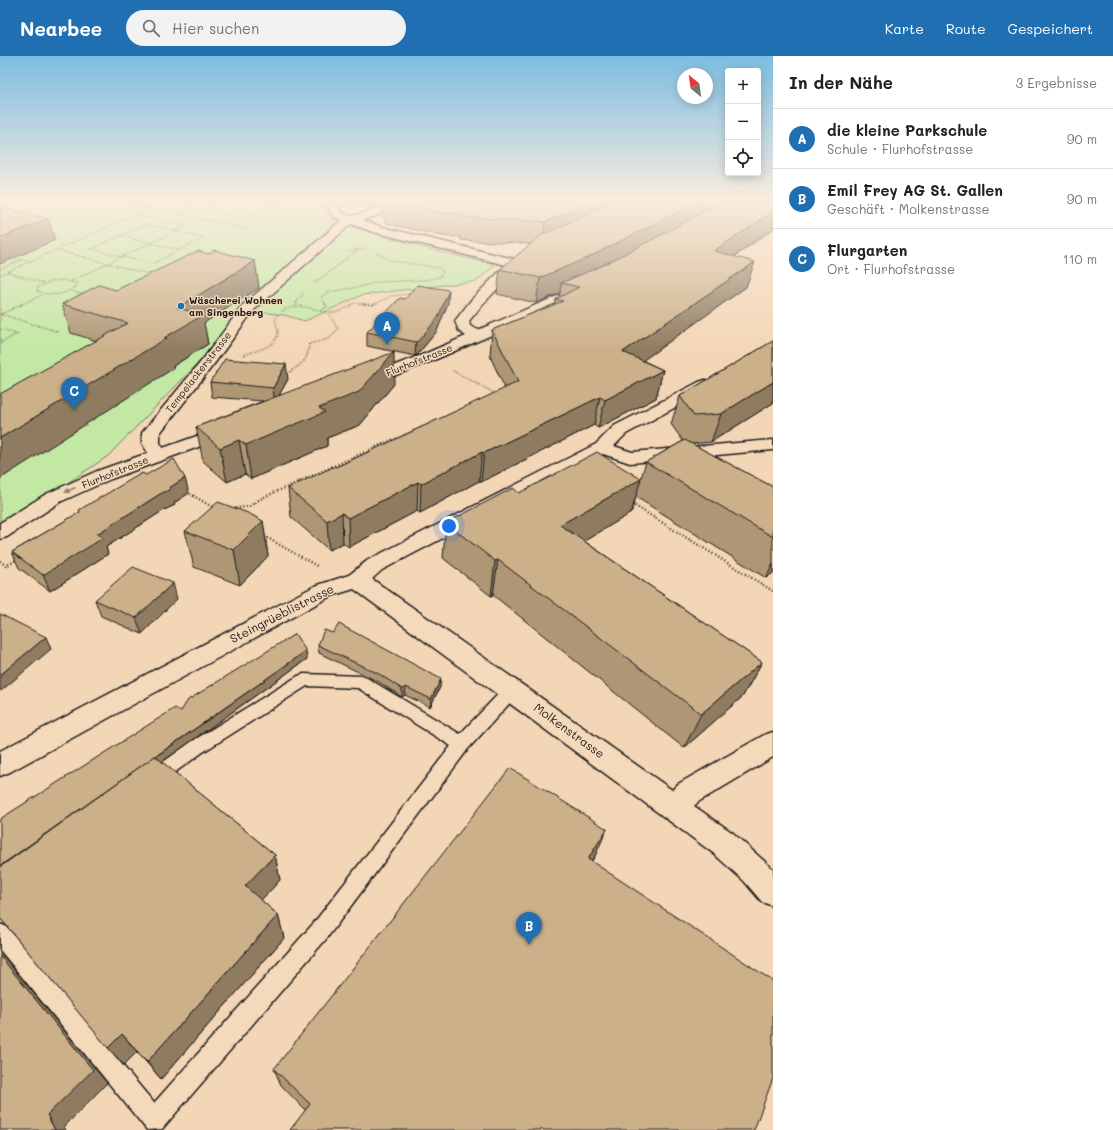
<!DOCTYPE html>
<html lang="de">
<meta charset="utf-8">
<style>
:root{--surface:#fff;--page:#f2f2f2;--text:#222;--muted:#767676;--line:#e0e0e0;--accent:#1f6fb2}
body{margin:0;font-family:Mali,sans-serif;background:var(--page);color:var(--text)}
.controls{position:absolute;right:12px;top:12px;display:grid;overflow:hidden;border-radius:4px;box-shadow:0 2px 10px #0003}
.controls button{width:36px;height:36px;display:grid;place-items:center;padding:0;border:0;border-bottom:1px solid var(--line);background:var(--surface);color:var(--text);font:20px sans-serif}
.compass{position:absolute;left:677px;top:12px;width:36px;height:36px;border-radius:50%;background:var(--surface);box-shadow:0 2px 10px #0003;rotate:331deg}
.you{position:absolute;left:449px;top:470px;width:14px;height:14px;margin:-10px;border:3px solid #fff;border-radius:50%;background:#1a73e8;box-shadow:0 0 0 6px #1a73e833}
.badge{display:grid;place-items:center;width:26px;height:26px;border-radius:50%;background:var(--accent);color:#fff;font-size:13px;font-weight:700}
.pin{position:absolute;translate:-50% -33px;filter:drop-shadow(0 1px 2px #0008)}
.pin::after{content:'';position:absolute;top:21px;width:14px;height:12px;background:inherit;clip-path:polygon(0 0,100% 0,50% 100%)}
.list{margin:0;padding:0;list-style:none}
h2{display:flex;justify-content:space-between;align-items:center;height:52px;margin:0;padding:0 16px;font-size:17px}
h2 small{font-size:13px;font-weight:400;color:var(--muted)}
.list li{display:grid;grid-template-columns:26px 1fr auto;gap:12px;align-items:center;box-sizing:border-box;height:60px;padding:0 16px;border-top:1px solid var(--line)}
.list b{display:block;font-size:15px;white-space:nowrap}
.list p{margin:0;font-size:13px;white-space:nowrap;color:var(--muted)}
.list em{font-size:13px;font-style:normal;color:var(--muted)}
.icon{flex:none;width:22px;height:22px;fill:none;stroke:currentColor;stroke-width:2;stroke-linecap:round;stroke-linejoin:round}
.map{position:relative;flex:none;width:773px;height:1074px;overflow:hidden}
header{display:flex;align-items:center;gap:24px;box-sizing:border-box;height:56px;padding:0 20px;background:var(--accent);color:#fff}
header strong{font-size:19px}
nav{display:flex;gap:22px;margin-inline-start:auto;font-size:14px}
.search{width:280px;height:36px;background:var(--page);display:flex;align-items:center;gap:10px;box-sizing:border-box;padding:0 14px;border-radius:22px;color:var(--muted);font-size:15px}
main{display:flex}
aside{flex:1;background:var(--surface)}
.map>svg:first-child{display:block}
</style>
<header>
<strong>Nearbee</strong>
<div class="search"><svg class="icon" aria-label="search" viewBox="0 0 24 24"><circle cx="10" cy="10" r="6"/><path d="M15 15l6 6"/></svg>Hier suchen</div>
<nav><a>Karte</a><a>Route</a><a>Gespeichert</a></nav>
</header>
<main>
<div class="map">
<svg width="773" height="1074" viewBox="0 0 773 1074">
<rect width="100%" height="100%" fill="#f3d6b5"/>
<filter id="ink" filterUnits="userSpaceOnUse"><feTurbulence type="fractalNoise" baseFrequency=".025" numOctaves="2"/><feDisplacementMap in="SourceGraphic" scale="8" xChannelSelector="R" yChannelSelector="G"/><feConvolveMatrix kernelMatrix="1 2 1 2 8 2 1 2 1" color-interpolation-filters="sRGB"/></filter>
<g filter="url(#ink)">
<g fill="#c2e8a3" stroke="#6f8260">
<polygon points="0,144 317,144 335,166 108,400 0,472"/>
<polygon points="348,170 433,194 495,209 477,225 362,239 305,265 284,259 254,255 293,218"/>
</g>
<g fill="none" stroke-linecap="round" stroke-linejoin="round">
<defs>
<polygon id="service" points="304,618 361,620 367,622 460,678 506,630 512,628 518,630 520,634 518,638 468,693 327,882 162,1073 147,1074 0,894 0,868 7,871 154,1047 313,868 451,690 358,632 307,630 203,696 160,727 154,730 148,727 145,722 148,717 191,686 298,620"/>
<g id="minor">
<polygon points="322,144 332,144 342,157 351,160 368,156 392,144 405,144 404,146 376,160 362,164 382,171 514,203 521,200 525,201 527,204 519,210 482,249 469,265 470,270 478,274 578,231 588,231 590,234 588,237 432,305 372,328 366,330 360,328 358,325 360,322 422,299 466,280 459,275 455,265 472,243 506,209 374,176 351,168 253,255 214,308 160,377 160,387 163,392 228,369 234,370 237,374 234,378 111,423 60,446 7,481 0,483 0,467 46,438 97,415 148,397 142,387 142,377 204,302 243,249 342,164 334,161"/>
<polygon points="705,324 711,326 713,329 711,332 626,378 614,390 632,396 773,384 773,394 630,407 603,398 382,514 372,523 672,734 678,728 764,679 773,676 773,701 698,746 694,750 733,777 773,813 773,850 762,846 744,825 713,797 354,533 331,540 10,716 0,720 0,695 315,530 349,519 368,504 596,388 614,370 699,326"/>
</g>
</defs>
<use href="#service" stroke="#1c1c1c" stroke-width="3"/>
<use href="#minor" stroke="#1c1c1c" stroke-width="3"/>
<g stroke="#1c1c1c" stroke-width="1.5" stroke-dasharray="0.5 1.5" stroke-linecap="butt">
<polyline points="116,144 248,173"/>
<polyline points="210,144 217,155 232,162 223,167"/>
<polyline points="177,157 197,147 210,144"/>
<polyline points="134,159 150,152"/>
<polyline points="232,162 251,161 283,144"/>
<polygon points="146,168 204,182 152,208 91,193"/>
<polyline points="120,180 180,194"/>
<polyline points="56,194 152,219"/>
<polyline points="348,195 365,193"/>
<polyline points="7,204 17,203 30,205"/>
<polyline points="0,213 21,204"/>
<polyline points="8,216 43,227"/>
<polyline points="0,219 134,159 185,170"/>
<path d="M 62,224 L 76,227 L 76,231 C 64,239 51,241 37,235 L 38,231 L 52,225 Z"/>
<polyline points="71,225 184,171"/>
<path d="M 314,227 C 330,217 343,204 359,193"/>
<polyline points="71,235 84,239"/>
<polyline points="20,249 42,239"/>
<polyline points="297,249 296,247 304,236"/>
<polyline points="326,249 321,241 329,236 359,231 377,226 424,224 439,221 443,216 439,212 388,204 376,196"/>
<polyline points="351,249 354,247 373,249"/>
<polyline points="373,249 391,240 411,238"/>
</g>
<g stroke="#1c1c1c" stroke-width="2" stroke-dasharray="0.5 2" stroke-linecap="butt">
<polyline points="363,248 375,248"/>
<path d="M 282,255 C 295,248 306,250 320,255 L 327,251 L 325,248"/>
<path d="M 320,255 C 333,259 342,255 353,248"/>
<polyline points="0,258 59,276"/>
<polyline points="1,258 23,248"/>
<polyline points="0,273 17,278 0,287"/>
<path d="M 243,299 C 254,295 278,291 278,276 C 278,273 276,268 275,264 L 278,258"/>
<polyline points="453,315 496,338"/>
<path d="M 290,316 C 303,307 308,304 309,288 L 329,283 L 338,273 L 329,258"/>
<polyline points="392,384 437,364"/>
</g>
<g stroke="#1c1c1c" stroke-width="2.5" stroke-dasharray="1 2.5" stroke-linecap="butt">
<polyline points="187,436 214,452"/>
<polyline points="632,448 773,535"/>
<polyline points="232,453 250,450 260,443 394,383"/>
<polyline points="264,480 317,510"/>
<polyline points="0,505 6,510 18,503"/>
</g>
<use href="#service" fill="#f4d9bb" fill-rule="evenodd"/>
<use href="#minor" fill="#f4d9bb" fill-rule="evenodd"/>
</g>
<g fill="#af9776" stroke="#1c1c1c">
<polygon points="349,144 773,144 773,173 734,201 746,231 642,304 663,314 656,342 598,372 594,369 481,426 479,425 420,457 417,455 349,491 343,487 329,494 291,461 288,432 336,411 505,333 490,300 492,274 555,248 556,243 559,241 560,237 536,247 497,238 500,213 531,188 461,184 461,181 442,180 386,167 382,159 382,148 373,152 352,148"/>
<polygon points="209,198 255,205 259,232 204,267 208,288 173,310 174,312 97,285 71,277 62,248 116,234"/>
<polygon points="448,247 437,275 417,299 415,300 367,290 367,276"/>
<polygon points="773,285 773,347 711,386 692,388 773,431 773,517 766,522 636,441 631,457 584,485 762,606 743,640 684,692 493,539 491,540 443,502 446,467 519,437 641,422 646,406 683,385 671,368 680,340"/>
<polygon points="288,323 279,339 394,328 360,369 327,382 327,390 251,423 245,418 227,426 203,405 196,371 263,345 212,341 210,326"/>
<polygon points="146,419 189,437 174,447 175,449 164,454 106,491 108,498 50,535 19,512 12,496 80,456"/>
<polygon points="263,465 268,500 240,529 194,511 185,475"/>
<polygon points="177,543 142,578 101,560 95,544"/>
<polygon points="318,589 440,631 430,651 405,639 402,641 379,626 319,597"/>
<polygon points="307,603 162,706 275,799 280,824 261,844 278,859 284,882 161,1023 137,996 124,1009 0,862 181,655"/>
<polygon points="596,798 592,805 305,1054 281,1029 274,1013"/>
</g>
<g fill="#8f7b60" stroke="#1c1c1c">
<polygon points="373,144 382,144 382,148 373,152"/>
<polygon points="592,144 627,144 542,189 545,166"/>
<polygon points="702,144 730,144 584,226 561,227 560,237 536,247 540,222"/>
<polygon points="773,156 773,173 707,219 714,195"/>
<polygon points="48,163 55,184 0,208 0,182"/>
<polygon points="255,205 259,232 204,267 208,288 173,310 174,312 0,423 0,382 164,282 177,252"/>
<polygon points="755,206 746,231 617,323 623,296"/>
<polygon points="449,234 448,247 437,275 417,299 415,300 416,286"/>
<polygon points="394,296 394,328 360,369 327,382 327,390 251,423 246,389 319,352"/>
<polygon points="286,308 288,323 275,347 273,332"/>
<polygon points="663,314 656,342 598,372 605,344"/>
<polygon points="773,326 773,347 711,386 721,358"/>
<polygon points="600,341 594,369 481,426 484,397"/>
<polygon points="239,384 245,418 227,426 220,392"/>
<polygon points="482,396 479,425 420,457 421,428"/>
<polygon points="185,422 189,437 174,447 175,449 164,454 106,491 108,498 50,535 43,519 97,478"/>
<polygon points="641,423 631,457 553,504 560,469"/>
<polygon points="418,426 417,455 349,491 348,462"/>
<polygon points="342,457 343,487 329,494 327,465"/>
<polygon points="263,465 268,500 240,529 234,494"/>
<polygon points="498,504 493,539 491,540 495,505"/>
<polygon points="773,508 773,517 766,522"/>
<polygon points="173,527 177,543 142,578 136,562"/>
<polygon points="46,581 51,593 1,635 0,633 0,619"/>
<polygon points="306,595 307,603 1,820 0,810"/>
<polygon points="762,606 743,640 684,692 701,658"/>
<polygon points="441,623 440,631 430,651 431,643"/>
<polygon points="406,631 405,639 402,641 402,633"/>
<polygon points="607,773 596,798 578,827 588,803"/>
<polygon points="275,799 280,824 252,854 245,830"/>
<polygon points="278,859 284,882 161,1023 147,1006"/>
<polygon points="0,896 107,1027 64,1071 66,1074 55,1074 47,1059 0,900"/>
<polygon points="122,978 137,996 124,1009 108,992"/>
</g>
<g fill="#ccb089" stroke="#1c1c1c">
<polygon points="385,144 592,144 577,152 545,166 463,161 464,158 443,157 386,145"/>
<polygon points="614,144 702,144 589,201 540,222 500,213 542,179 587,159"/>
<polygon points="725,144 773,144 773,156 714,195 755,206 623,296 663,314 605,344 600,341 484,397 482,396 421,428 418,426 348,462 342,457 327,465 288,432 335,410 336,411 518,326 492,274 563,245 556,243 579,231 561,227 601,210 667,176"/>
<polygon points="4,152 48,163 0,182 0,153"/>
<polygon points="214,194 255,205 177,252 203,259 164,282 167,282 0,382 0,338 128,267 62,248 99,229 116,234 198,195 209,198"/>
<polygon points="417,229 449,234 438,262 418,285 416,286 367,276 400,242 405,243"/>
<polygon points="773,285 773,326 721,358 694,360 680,340"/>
<polygon points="394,296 359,336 319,352 325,356 246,389 239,384 220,392 196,371"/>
<polygon points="225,303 286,308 273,332 210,326"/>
<polygon points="685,384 773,431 773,481 646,406"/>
<polygon points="597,396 641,423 560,469 762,606 701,658 498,504 495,505 446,467 513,432 519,437"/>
<polygon points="174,403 185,422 169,432 171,433 160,438 97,478 103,482 43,519 12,496 80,456 79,454 142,417 146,419"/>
<polygon points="218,446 248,457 263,465 234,494 185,475"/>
<polygon points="133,511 173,527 136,562 95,544"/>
<polygon points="0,558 46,581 0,619"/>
<polygon points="339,568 441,623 431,643 406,631 402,633 379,618 318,589 324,574 333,577"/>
<polygon points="295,578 306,595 156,700 155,700 0,810 0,763 175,652 181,655 188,644"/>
<polygon points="155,700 275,799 245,830 278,859 147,1006 122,978 108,992 0,862 0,843 1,842 0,841 0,811"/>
<polygon points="510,712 607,773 588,803 773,925 773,1022 754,1074 290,1074 310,1048 274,1013"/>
<polygon points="0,900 93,1014 47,1059 55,1074 0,1074"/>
</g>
<defs><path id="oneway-solid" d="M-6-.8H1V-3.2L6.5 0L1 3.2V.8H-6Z"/></defs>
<use fill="#938473" href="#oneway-solid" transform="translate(70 434) rotate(155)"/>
</g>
<linearGradient id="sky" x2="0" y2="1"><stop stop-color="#7dbde1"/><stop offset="0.49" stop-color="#faedde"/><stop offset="1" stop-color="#faedde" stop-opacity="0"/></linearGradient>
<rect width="773" height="294" fill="url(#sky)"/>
<circle fill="#1f6fb2" stroke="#f4d9bb" stroke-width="1.5" cx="181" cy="250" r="4"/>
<g text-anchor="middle" stroke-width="3" stroke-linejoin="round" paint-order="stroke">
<g font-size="10" font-weight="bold" fill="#1c1c1c" stroke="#f4d9bb" text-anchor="start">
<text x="189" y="248">Wäscherei Wohnen<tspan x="189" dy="12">am Singenberg</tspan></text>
</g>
<g font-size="10" fill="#1c1c1c" stroke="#f4d9bb">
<text transform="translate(419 304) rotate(-22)" y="4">Flurhofstrasse</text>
<text transform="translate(198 316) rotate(-52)" y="4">Tempelackerstrasse</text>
<text transform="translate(115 416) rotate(-22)" y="4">Flurhofstrasse</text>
</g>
<g font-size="12" fill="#1c1c1c" stroke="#f4d9bb">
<text transform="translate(282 558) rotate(-27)" y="4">Steingrüeblistrasse</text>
<text transform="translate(569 675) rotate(36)" y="4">Molkenstrasse</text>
</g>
</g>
</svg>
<div class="controls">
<button>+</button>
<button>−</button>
<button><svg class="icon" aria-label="locate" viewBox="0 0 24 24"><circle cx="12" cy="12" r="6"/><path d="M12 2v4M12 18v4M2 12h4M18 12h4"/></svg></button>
</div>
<svg class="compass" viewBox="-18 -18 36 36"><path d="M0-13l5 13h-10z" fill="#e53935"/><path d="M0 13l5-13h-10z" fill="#767676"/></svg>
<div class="you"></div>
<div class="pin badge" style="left:387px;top:289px">A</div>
<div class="pin badge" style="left:529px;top:889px">B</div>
<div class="pin badge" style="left:74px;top:354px">C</div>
</div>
<aside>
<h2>In der Nähe<small>3 Ergebnisse</small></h2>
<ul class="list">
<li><span class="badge">A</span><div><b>die kleine Parkschule</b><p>Schule · Flurhofstrasse</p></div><em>90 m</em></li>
<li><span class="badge">B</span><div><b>Emil Frey AG St. Gallen</b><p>Geschäft · Molkenstrasse</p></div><em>90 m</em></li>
<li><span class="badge">C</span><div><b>Flurgarten</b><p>Ort · Flurhofstrasse</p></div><em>110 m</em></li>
</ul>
</aside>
</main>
